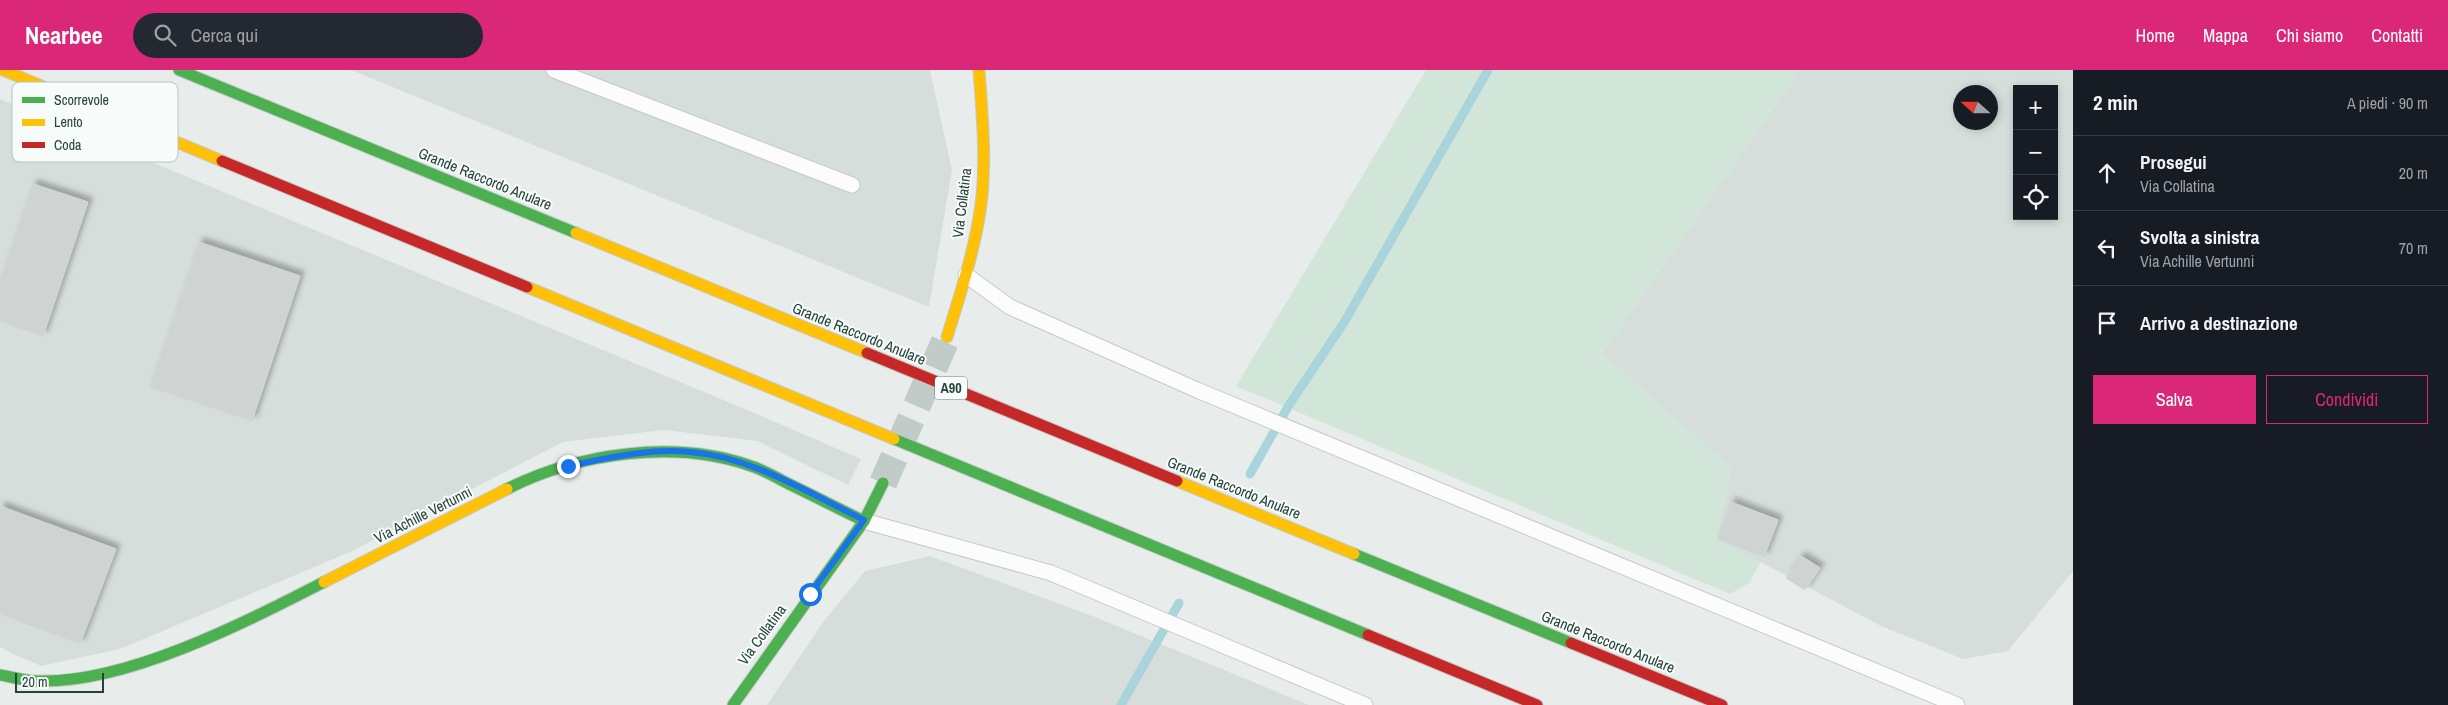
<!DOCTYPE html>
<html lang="it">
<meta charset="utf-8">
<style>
:root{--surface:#171b24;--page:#242831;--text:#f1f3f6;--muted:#9ea1a6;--line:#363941;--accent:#db2777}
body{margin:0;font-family:"Archivo Narrow",sans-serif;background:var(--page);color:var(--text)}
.controls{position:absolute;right:15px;top:15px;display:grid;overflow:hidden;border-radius:0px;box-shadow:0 2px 8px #0003}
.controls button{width:45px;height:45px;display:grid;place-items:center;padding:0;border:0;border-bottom:1px solid var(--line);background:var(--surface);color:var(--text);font:25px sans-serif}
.compass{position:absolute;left:1953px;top:15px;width:45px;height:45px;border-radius:50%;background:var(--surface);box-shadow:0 2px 8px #0003;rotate:291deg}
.scale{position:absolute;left:15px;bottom:12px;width:89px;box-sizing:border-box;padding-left:5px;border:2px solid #24423a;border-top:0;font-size:14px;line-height:18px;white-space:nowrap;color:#24423a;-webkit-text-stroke:4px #f7fbf9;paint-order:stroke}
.stop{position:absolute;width:15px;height:15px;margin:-11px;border:4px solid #1a73e8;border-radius:50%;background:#fff}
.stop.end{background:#1a73e8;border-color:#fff;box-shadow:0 1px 5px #0008}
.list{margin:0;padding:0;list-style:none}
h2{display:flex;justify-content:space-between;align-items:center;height:65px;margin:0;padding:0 20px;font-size:21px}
h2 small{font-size:16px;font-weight:400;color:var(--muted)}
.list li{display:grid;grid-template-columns:32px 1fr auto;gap:15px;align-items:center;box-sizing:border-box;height:75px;padding:0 20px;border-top:1px solid var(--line)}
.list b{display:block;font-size:19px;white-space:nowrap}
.list p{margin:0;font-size:16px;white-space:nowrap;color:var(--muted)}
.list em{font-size:16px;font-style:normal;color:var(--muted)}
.actions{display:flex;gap:10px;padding:15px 20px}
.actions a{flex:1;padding:11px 0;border:1px solid var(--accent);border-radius:0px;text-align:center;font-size:18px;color:var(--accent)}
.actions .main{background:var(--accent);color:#fff}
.icon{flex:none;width:28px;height:28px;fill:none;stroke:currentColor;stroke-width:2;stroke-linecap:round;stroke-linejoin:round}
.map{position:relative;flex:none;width:2073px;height:635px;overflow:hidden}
header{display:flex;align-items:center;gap:30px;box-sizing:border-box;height:70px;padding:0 25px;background:var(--accent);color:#fff}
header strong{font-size:24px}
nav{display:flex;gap:28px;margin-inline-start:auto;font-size:18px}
.search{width:350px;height:45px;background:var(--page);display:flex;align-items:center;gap:12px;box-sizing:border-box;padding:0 18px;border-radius:28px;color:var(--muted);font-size:19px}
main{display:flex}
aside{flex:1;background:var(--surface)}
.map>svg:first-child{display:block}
</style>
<header>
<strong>Nearbee</strong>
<div class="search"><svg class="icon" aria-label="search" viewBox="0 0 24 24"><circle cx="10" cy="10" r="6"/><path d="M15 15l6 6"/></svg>Cerca qui</div>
<nav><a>Home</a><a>Mappa</a><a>Chi siamo</a><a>Contatti</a></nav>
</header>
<main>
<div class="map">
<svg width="2073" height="635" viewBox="0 0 2073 635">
<defs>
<filter id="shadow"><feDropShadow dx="4.5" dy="-4.5" stdDeviation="2.5" flood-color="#0004"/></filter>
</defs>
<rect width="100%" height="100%" fill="#e8edeb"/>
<g fill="#d6dedb" fill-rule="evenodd">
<polygon points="351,0 930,0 952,100 929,237"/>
<path d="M 1800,0 L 2073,0 L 2073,501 L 2008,581 L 1963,589 L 1881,556 L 1717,469 L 1602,283 ZM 2017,19 L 2054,19 L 2054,146 L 2017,146 ZM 1960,22 L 1990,22 L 1990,52 L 1960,52 Z"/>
<polygon points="0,29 745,339 861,389 848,415 757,371 664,360 563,372 350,482 120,579 41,596 13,584 0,577"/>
<polygon points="930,486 1095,547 1309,635 767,635 824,551 865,501"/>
</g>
<polygon fill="#d1e6d8" points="1426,0 1800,0 1602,283 1732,399 1717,469 1761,492 1749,513 1730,524 1236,316"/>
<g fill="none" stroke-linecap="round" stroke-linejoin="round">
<g stroke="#a9d4db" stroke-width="9">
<polyline points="1250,404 1289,335 1345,251 1488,0"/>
<polyline points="1121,635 1179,533"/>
</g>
</g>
<g fill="#cfd4d2" stroke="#d1d6d4" filter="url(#shadow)">
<polygon points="33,114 88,132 43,266 0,251 0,211"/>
<polygon points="199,172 300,206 252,351 150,317"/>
<polygon points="1731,432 1778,450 1764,487 1717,469"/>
<polygon points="0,436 116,479 80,574 0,544"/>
<polygon points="1801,486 1820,498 1805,520 1786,508"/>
</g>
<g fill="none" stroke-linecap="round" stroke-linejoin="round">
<polyline stroke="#c1cbc8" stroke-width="28" stroke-dasharray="28 14" stroke-linecap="butt" points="883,413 947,267"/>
<defs>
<g id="lane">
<polyline points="554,0 852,115"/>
<polyline points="966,205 1010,237 1197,320 1957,635"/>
<polyline points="864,451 1051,503 1365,635"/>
</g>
<g id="fast">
<polyline points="179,0 576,163"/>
<polyline points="894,369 1368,565"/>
<path d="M 507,419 C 578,383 675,369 751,396 C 764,400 777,408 789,414 C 814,426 839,439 864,451"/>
<polyline points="1354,484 1571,573"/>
<path d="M 0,605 C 12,607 25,611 38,611 C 126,614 246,552 324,512"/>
<polyline points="733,635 864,451 883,413"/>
</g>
<g id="slow">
<polyline points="3,0 222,91"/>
<polyline points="576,163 867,283"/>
<polyline points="527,217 894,369"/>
<path d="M 947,267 C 961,221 977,174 982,126 C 986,84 982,42 979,0"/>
<polyline points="1177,411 1354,484"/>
<polyline points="324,512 507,419"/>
</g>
<g id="jam">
<polyline points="222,91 527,217"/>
<polyline points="867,283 1177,411"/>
<polyline points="1368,565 1537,635"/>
<polyline points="1571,573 1722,635"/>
</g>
</defs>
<use href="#lane" stroke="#c5cac8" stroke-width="17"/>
<use href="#fast" stroke="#c3cbc8" stroke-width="13"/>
<use href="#slow" stroke="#c3cbc8" stroke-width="13"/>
<use href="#jam" stroke="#c3cbc8" stroke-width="13"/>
<use href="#lane" stroke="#fcfcfc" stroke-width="15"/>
<use href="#fast" stroke="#4caf50" stroke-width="11"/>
<use href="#slow" stroke="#ffc107" stroke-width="11"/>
<use href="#jam" stroke="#c62828" stroke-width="11"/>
</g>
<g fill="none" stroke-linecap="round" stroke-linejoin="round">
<path stroke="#1a73e8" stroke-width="6" d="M 568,396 C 608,388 649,378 690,382 C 753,387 808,423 864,450 L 810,524"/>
</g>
<g text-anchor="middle" stroke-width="4" stroke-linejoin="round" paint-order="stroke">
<rect fill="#f7fbf9" stroke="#637a73" stroke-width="1" x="935" y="306.5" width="32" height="23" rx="4"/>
<g font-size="14" font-weight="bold" fill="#24423a">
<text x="951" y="323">A90</text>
</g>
<g font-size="15" fill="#24423a" stroke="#f7fbf9">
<text transform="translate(485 109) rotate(22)" y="5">Grande Raccordo Anulare</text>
<text transform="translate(962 133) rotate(-83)" y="5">Via Collatina</text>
<text transform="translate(859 264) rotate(22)" y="5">Grande Raccordo Anulare</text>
<text transform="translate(1234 418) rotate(22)" y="5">Grande Raccordo Anulare</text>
<text transform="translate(423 445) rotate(-27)" y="5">Via Achille Vertunni</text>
<text transform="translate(762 565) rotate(-54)" y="5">Via Collatina</text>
<text transform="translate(1608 572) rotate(22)" y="5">Grande Raccordo Anulare</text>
</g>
</g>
<rect x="12" y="12" width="166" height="80" rx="8" fill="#f7fbf9" stroke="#b8c4c0" stroke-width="1"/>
<rect x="22" y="27" width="23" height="6" fill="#4caf50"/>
<rect x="22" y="49" width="23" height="7" fill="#ffc107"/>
<rect x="22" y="72" width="23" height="6" fill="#c62828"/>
<g font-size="14" fill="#24423a">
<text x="54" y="35">Scorrevole</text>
<text x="54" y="57">Lento</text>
<text x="54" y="80">Coda</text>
</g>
</svg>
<div class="controls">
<button>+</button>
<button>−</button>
<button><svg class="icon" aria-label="locate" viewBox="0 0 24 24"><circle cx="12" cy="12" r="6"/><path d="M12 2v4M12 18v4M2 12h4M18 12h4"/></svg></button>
</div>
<svg class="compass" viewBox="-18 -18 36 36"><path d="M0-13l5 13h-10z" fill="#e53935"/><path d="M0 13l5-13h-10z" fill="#9ea1a6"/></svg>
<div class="scale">20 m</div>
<div class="stop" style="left:810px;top:524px"></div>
<div class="stop end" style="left:568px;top:396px"></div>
</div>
<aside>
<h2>2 min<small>A piedi · 90 m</small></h2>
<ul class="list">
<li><svg class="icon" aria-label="ahead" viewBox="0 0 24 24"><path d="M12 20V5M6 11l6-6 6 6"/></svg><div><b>Prosegui</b><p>Via Collatina</p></div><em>20 m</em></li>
<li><svg class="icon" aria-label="left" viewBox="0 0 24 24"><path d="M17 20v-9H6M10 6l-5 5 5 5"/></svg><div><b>Svolta a sinistra</b><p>Via Achille Vertunni</p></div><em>70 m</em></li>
<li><svg class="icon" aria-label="arrive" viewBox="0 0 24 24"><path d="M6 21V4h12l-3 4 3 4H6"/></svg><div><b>Arrivo a destinazione</b></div></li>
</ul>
<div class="actions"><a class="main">Salva</a><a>Condividi</a></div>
</aside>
</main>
